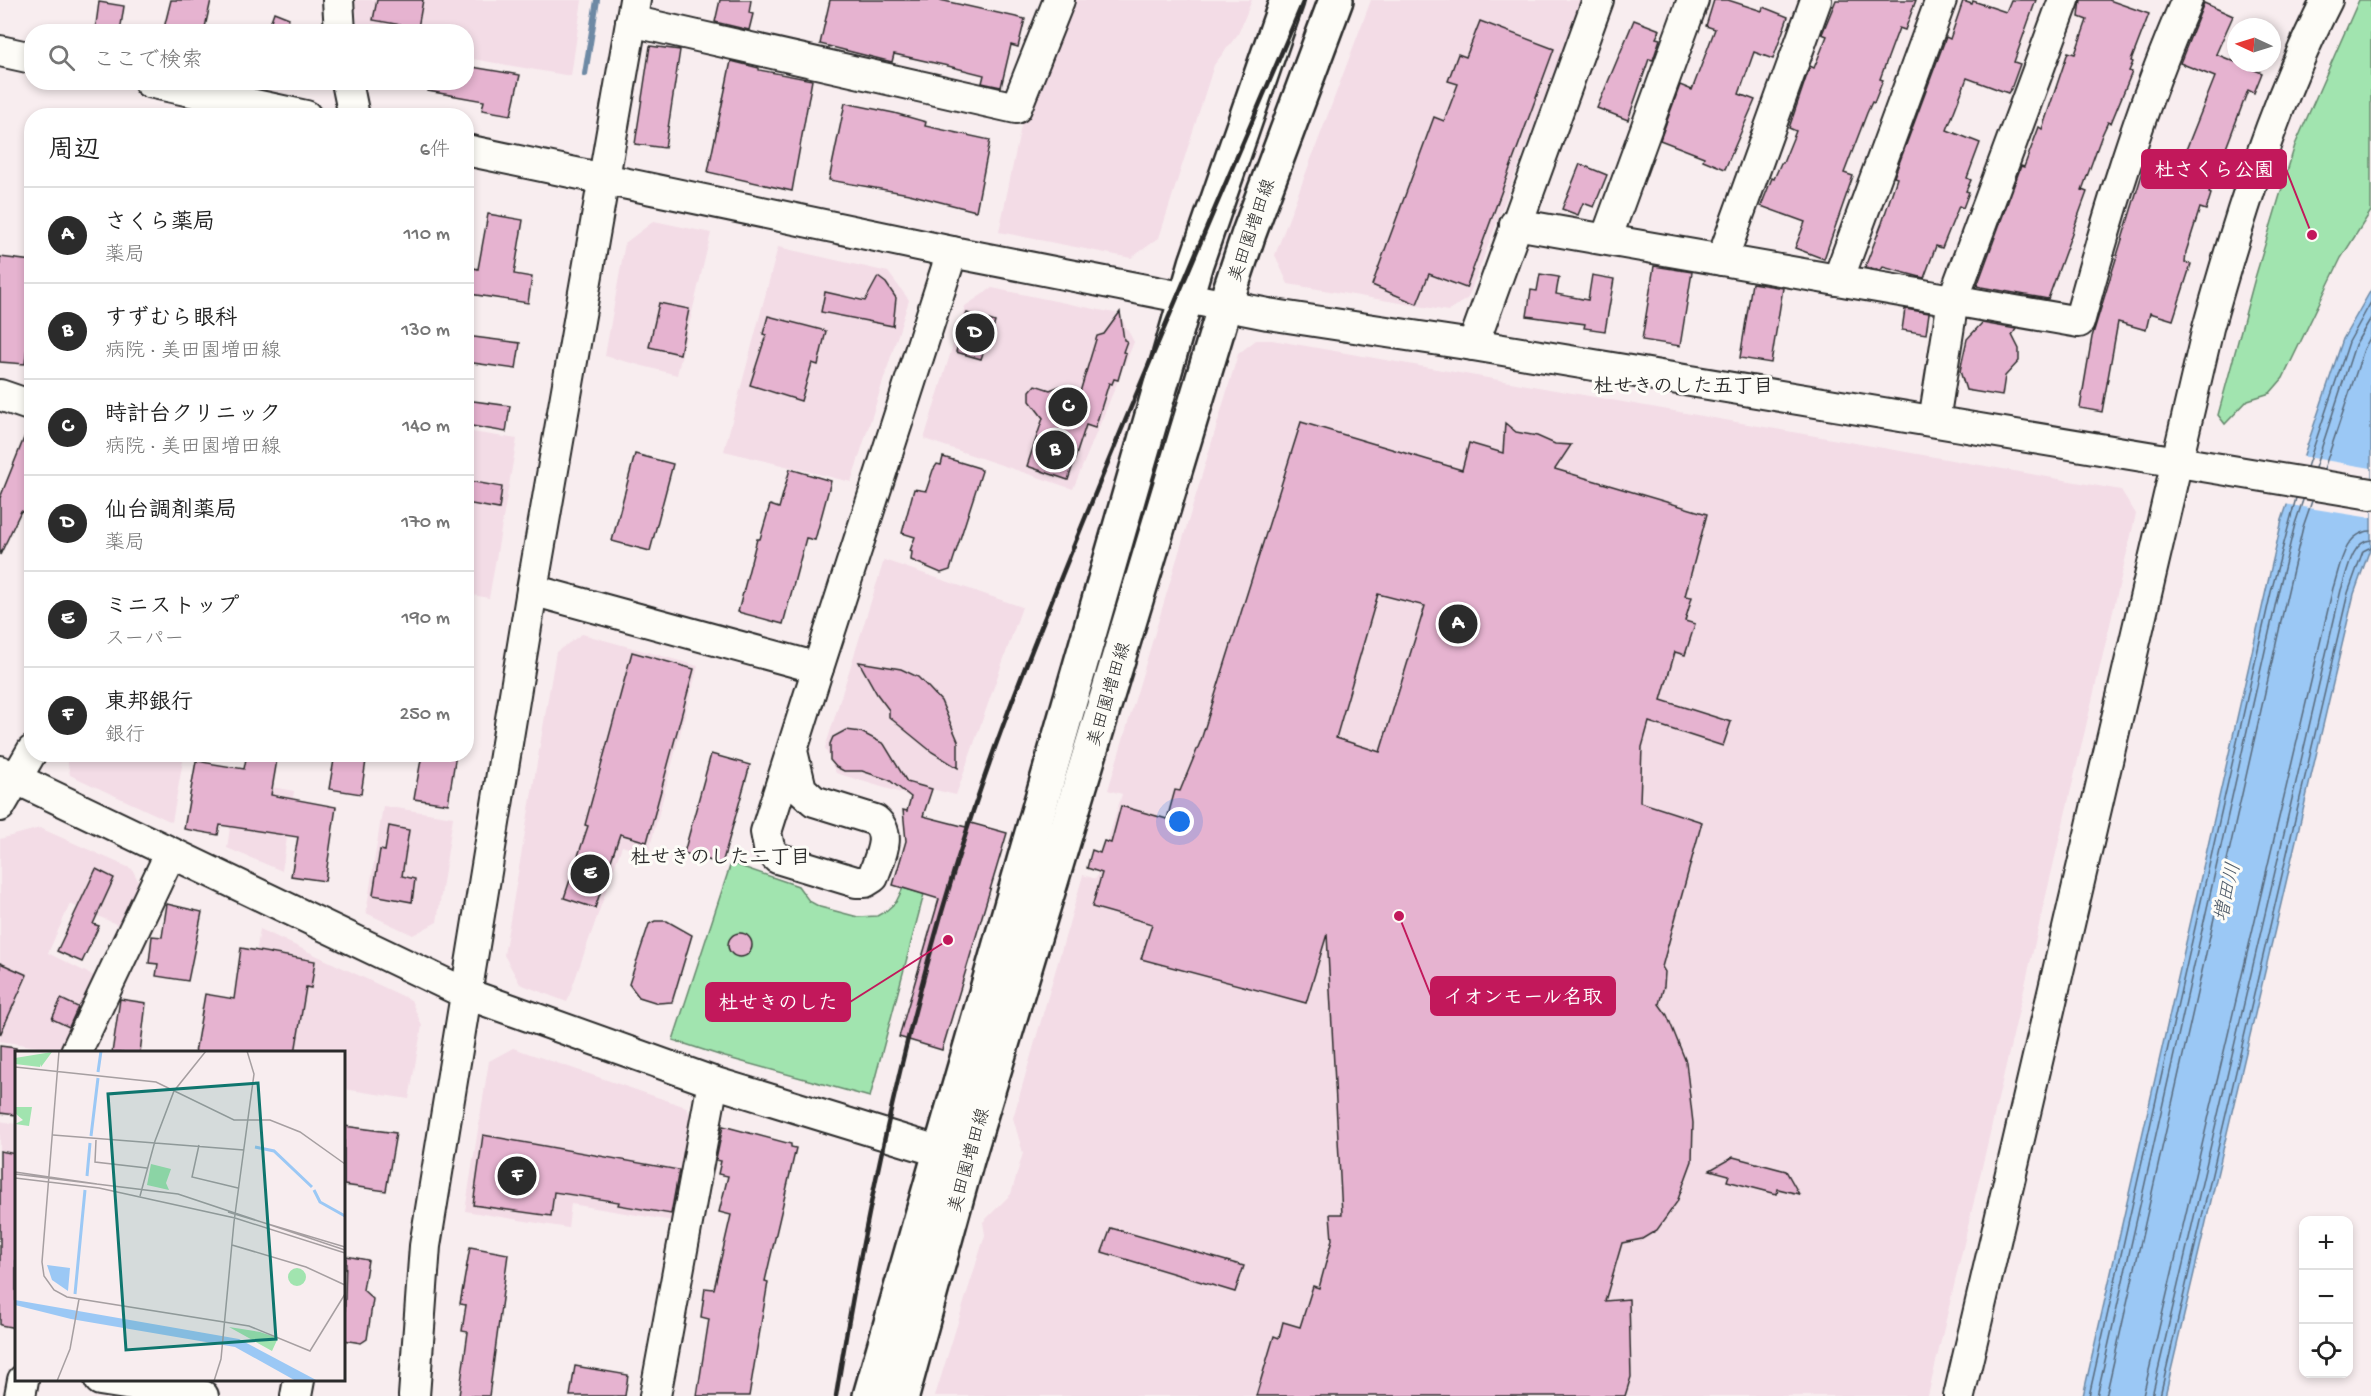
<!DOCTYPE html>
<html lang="ja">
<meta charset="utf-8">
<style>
:root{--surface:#fff;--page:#f2f2f2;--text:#222;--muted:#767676;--line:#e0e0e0;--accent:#2b2b2b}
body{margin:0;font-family:"Gochi Hand","Klee One",sans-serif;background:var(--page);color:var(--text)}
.controls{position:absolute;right:18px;bottom:18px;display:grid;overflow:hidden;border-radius:12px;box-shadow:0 3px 9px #0003}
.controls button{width:54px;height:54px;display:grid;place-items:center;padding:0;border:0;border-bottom:2px solid var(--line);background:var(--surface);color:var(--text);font:30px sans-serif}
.compass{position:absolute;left:2227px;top:18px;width:54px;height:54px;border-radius:50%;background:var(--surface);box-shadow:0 3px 9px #0003;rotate:274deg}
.you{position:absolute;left:1180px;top:822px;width:21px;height:21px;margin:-15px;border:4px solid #fff;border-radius:50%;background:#1a73e8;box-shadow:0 0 0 9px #1a73e833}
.badge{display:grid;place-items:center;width:39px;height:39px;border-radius:50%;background:var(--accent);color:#fff;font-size:20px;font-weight:700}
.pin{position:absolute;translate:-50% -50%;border:3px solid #fff;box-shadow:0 2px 6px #0006}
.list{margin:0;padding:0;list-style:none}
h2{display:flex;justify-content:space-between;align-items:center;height:78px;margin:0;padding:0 24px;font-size:26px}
h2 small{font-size:20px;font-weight:400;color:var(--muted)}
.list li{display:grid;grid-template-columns:39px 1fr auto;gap:18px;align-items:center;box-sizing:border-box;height:96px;padding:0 24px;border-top:2px solid var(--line)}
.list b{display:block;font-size:22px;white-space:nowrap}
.list p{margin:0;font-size:20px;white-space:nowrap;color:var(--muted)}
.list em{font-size:20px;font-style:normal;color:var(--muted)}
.icon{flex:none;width:33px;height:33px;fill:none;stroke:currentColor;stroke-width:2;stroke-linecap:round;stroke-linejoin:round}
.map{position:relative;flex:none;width:2371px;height:1396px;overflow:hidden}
.search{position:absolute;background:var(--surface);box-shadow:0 3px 9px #0003;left:24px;top:24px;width:450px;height:66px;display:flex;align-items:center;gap:15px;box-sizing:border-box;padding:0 21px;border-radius:24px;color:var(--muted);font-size:22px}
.panel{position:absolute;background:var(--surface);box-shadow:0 3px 9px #0003;left:24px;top:108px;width:450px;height:654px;border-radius:24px}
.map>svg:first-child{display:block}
</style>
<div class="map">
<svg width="2371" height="1396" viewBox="0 0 2371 1396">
<rect width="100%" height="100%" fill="#f8edef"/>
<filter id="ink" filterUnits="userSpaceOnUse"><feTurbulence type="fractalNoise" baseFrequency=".0167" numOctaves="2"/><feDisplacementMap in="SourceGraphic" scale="12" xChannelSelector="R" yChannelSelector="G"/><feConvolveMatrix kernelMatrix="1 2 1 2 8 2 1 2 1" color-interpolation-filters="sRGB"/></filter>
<g filter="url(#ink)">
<g fill="#f3dce6">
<polygon points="355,0 582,0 571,76 467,58 466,32 358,31"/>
<polygon points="1074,0 1252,0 1238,34 1214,65 1159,238 1131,258 999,232 1024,112"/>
<polygon points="1371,0 1582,0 1468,298 1448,311 1288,284 1275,255"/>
<polygon points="654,221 711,233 677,375 605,356 625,243"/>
<polygon points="778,247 888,272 909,300 851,482 724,451"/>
<polygon points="992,288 1119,314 1134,342 1073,489 924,439 965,306"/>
<polygon points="1256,340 1272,340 2121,490 2136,514 1928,1396 935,1396 985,1235 983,1222 1011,1194 1023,1153 1013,1118 1083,875 1096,879 1122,794 1108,790 1238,354"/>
<polygon points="466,431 517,439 489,598 467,594"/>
<polygon points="884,560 1022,607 956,795 915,785 911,796 836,773 825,748"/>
<polygon points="582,634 698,666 648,854 622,846 567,1002 520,984 504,955 556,652"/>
<polygon points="66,755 184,755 172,822 70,775"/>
<polygon points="237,781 294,791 282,871 227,848"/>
<polygon points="383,806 453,817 437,922 413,935 366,913"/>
<polygon points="40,828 132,869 141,886 123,927 70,904 48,953 98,978 64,1051 0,1041 0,839"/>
<polygon points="260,929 411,1000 422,1026 409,1099 344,1089 344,1052 240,1052"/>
<polygon points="513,1048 686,1107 693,1119 673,1221 571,1204 568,1228 465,1211 489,1061"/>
<polygon points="0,1121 16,1124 16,1277 0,1274"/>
</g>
<g fill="#a1e4af" stroke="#66886d" stroke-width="1.5">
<polygon points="2359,0 2371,0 2371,211 2341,258 2283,378 2270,393 2248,400 2225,424 2218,415 2255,278 2295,145"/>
<polygon points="731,863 798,886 809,901 820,907 858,917 877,916 886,911 896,902 903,888 924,894 870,1097 725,1057 673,1040"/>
</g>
<polygon fill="#9bc8f5" stroke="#6e89a4" stroke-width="1.5" points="2371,290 2371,546 2354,594 2165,1396 2083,1396 2282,520 2343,339"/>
<polygon fill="#f8edef" points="2301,456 2371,468 2371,518 2284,504"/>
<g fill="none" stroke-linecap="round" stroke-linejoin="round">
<g stroke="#586a7c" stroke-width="1.5">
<polyline points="2307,467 2349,342 2371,302"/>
<polyline points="2315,468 2355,345 2371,318"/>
<polyline points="2324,469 2364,349 2371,336"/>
<polyline points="2089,1396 2271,592 2296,498"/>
<polyline points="2097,1396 2278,593 2295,524 2303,500"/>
<polyline points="2106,1396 2287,595 2303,527 2312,501"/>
<path d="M 2143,1396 L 2333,588 C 2340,567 2344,532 2371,531"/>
<path d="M 2152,1396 L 2341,590 C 2347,574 2351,541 2371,540"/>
<polyline points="2160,1396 2348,593 2363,551 2371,547"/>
</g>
<polyline stroke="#6e89a4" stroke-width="6" points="585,74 597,0"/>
</g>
<g fill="#e6b3d0" stroke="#2b2b2b" stroke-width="1.5" fill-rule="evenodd">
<polygon points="171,0 211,0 204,32 163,32"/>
<polygon points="377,0 423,0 418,28 373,20"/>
<polygon points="720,0 751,0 749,13 753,14 749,30 715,22"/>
<polygon points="830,0 940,0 1025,19 1018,47 1011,45 1001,87 982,83 984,75 948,66 894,54 892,62 820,44"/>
<polygon points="1714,0 1728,0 1762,11 1763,7 1788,17 1773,59 1754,52 1739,94 1755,100 1725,169 1703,160 1704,157 1660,140 1680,85 1692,90 1715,29 1706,26"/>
<polygon points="1836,0 1916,0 1905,30 1899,28 1880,79 1883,80 1874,103 1872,102 1867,113 1844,173 1853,176 1824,259 1795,248 1805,222 1761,206 1772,178 1774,179 1781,163 1783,163 1796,131 1789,128 1810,66 1814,68 1827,36 1822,34"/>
<polygon points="2011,0 2036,0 2014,62 2020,64 2011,89 2008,93 1967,78 1947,130 1980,143 1967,178 1971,180 1966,191 1969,192 1963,208 1959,206 1942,248 1936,246 1924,278 1883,267 1881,270 1865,267 1882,223 1897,178 1894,177 1946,37 1950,39 1963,1 1972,4 1973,1 2006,12"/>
<polygon points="2081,0 2109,0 2149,14 2131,61 2133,62 2129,71 2132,72 2111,123 2108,122 2102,135 2082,190 2087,192 2048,299 1981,287 1977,286 2021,166 2024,167 2039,127 2042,129 2068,52 2075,54 2087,20 2079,17"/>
<polygon points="99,2 124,6 120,32 95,32"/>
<polygon points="2204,3 2233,16 2216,54 2262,73 2254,93 2248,90 2209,193 2211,194 2206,210 2200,208 2186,252 2185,263 2191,264 2173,320 2150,313 2146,330 2118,322 2102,412 2080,408 2092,337 2143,171 2174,180 2215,77 2180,63"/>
<polygon points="274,12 289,18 284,32 267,32"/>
<polygon points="1634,20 1660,30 1656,38 1660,39 1653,60 1649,59 1628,120 1597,108"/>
<polygon points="1480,21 1554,49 1466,288 1429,274 1417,304 1372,285 1434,117 1444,121 1458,84 1448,81 1458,54 1466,57"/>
<polygon points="650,46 680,50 665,148 635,144"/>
<polygon points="731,61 759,68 759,70 812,80 792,191 708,172"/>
<polygon points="466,66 520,75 511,115 482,110 484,101 428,91 428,82 466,82"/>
<polygon points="845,103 894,113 926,122 925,126 990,140 976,211 909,194 829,180"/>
<polygon points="1580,164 1607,175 1594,207 1583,203 1578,215 1562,209"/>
<polygon points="488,214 523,220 514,274 532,277 528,303 470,294 474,268 478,269"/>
<polygon points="0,257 32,261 32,303 25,364 0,362"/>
<polygon points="1654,266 1692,272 1680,346 1642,340"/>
<polygon points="1540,274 1559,277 1556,294 1588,300 1592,275 1614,279 1605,331 1584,328 1585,324 1527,316 1531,290 1537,291"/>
<polygon points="878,277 886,283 896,298 893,326 821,312 825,292 865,301"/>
<polygon points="1752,283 1783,288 1771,363 1740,358"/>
<polygon points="659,303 689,309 680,354 649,347"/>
<polygon points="1905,309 1929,313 1926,334 1902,330"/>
<polygon points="1120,312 1124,340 1127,341 1123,352 1126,353 1118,380 1114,379 1112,384 1109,383 1095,428 1086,425 1068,480 1027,466 1043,418 1030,401 1030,391 1035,385 1050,390 1060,386 1080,392 1097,336 1104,334"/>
<polygon points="967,313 995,322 986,351 984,350 981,359 956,352 959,341 956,340"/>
<polygon points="768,316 826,331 818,365 812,363 801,401 750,385 766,335 763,334"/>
<polygon points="1982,323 2016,329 2012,335 2019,349 2019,361 2005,376 2002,396 1966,390 1960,371 1967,339"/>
<polygon points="466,336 520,343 516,369 466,362"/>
<polygon points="466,400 510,406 506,432 466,425"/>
<path d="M 1301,422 L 1462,470 L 1469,443 L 1503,453 L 1505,423 L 1516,432 L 1537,436 L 1555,444 L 1571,445 L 1555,469 L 1707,514 L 1685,596 L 1692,597 L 1685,621 L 1695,624 L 1685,655 L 1675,652 L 1661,700 L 1731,722 L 1723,746 L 1649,722 L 1642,747 L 1640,802 L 1702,822 L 1662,967 L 1665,972 L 1664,986 L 1659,1004 L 1667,1015 L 1686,1062 L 1693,1123 L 1692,1161 L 1677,1202 L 1657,1230 L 1642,1239 L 1622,1243 L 1605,1301 L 1629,1299 L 1631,1377 L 1625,1396 L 1256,1396 L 1274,1336 L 1279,1338 L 1283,1322 L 1300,1327 L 1313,1286 L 1319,1288 L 1332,1240 L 1330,1214 L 1342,1214 L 1327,934 L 1306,1003 L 1141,959 L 1152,924 L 1092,907 L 1102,873 L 1087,868 L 1092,850 L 1100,853 L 1104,841 L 1111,843 L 1121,806 L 1167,819 L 1175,790 L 1180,791 L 1201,740 ZM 1378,594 L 1425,606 L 1380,752 L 1336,738 Z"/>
<polygon points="30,423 32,515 21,511 0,555 0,498"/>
<polygon points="635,454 673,464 650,551 612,541"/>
<polygon points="943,457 979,468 982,471 950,570 941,573 911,560 912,552 910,551 915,537 902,533 914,489 926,491 933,470 937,464 941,465"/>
<polygon points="790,469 831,481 815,540 806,538 783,624 738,612 757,539 760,539 770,505 779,508"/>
<polygon points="469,481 502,487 499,509 466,503"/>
<polygon points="632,652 694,669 647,842 620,834 595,908 564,898 588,826 585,825"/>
<polygon points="859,662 901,669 918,677 929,688 941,701 958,741 958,768 932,752 889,717 889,710 877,694"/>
<polygon points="846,730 861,732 884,744 907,782 932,789 923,816 966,827 967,822 1007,833 942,1050 899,1037 939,899 893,885 906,841 903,810 907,811 911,797 889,780 862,771 844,771 836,767 830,760 830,744 833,737"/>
<polygon points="247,754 278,754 271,795 336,807 325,881 291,876 298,837 220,825 218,835 184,829 196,761 244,769"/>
<polygon points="335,754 367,754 361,794 329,789"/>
<polygon points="422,754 456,754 448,804 414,799"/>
<polygon points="711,754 750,765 722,864 684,853"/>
<polygon points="389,826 409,830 402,876 415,879 412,902 373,895 380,850 385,851"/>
<polygon points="96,869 114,878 93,924 99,926 82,962 57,951"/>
<polygon points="167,904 202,912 188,981 156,976 158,964 149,963 152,936 162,937"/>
<polygon points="655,921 667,921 692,935 672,1002 658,1003 639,997 629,984 649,924"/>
<circle cx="740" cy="945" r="12"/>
<polygon points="241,948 315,961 311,988 306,987 295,1053 195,1053 205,994 234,999"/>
<polygon points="0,963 27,975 0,1035"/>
<polygon points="61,999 78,1007 69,1027 52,1019"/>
<polygon points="120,999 146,1003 140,1053 112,1053"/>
<polygon points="0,1046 16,1048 16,1115 0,1113"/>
<polygon points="344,1126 396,1133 386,1191 344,1185"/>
<polygon points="723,1126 791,1144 791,1147 796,1148 765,1281 768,1282 749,1396 697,1396 709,1319 701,1317 705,1288 714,1289 731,1215 719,1212 728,1176 718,1174 721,1161 716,1160"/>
<polygon points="483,1135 679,1170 671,1214 618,1205 619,1202 554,1192 551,1216 473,1205"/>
<polygon points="0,1151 16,1154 16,1328 0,1325"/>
<polygon points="1733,1157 1786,1171 1799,1194 1778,1189 1777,1194 1727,1181 1729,1175 1710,1170"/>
<polygon points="1111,1228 1244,1266 1235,1292 1102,1252"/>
<polygon points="470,1247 508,1254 489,1396 459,1396 468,1332 462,1331 466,1305 460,1304"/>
<polygon points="346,1256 368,1260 363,1290 373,1299 367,1339 361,1343 344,1340"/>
<polygon points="575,1366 628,1375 625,1396 570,1396"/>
</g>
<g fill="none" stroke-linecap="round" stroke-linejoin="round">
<defs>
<g id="minor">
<polyline points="338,0 340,32"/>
<polyline points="631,21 1016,108 1059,0"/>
<polyline points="0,51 32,58"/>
<polyline points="149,82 306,116"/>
<polyline points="347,82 354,116"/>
<polyline points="466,150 952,252 1268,314 1473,345 2371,494"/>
<path d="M 1515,224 L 2079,322 C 2109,212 2141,105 2187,0"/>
<polyline points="1606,239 1693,0"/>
<polyline points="1722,260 1816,0"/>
<polyline points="1838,280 1941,0"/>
<polyline points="1473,345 1598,0"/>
<polyline points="0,395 32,406"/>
<polyline points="1934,421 1953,300 2064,0"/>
<polyline points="532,590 818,668 952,252"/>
<path d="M 792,751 L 801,789 L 814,801 L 875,820 C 893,835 879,858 873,877 L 865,882 L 856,882 L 777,858 L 769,848 L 766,832 L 818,668"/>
<polyline points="0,771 467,994 713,1082 964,1159"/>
<polyline points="0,806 32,751"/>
<polyline points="76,1052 170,854"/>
<polyline points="100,1380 203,1396"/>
<polyline points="20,1396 23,1380"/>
<polyline points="296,1396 299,1380"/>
<polyline points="414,1396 425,1246 532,590 635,0"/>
<polyline points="655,1396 713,1082"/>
<path d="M 1959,1396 L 2208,328 C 2239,217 2274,104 2327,0"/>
</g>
<g id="major">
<polyline points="870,1396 1196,263 1287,0"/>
<polyline points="902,1396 967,1160 1225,305 1249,233 1336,0"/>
</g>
</defs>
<use href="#minor" stroke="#2b2b2b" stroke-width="34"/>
<use href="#major" stroke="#2b2b2b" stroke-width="38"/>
<use href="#minor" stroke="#fdfcf7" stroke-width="30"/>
<use href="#major" stroke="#fdfcf7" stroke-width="33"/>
<path stroke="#2b2b2b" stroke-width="4.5" d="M 836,1396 C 868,1198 910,1002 973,811 C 1007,708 1049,607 1090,506 C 1159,337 1232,169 1304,0"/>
</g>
</g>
<g text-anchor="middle" stroke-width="6" stroke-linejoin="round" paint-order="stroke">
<g font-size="18" fill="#2b2b2b" stroke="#fdfcf7">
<text transform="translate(1251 230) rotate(-71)" y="6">美田園増田線</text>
<text transform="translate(1108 694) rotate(-73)" y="6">美田園増田線</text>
<text transform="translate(968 1160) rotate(-74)" y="6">美田園増田線</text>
</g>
<g font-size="20" font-weight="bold" fill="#2b2b2b" stroke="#fdfcf7">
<text x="1683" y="392">杜せきのした五丁目</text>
<text x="720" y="863">杜せきのした二丁目</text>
</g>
<g font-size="20" font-style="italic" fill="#4d5a68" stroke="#fdfcf7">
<text transform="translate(2226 892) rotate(-77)" y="7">増田川</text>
</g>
</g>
<g transform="translate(15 1051)">
<rect width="330" height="330" fill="#f8edef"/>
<path d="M 37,1 L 26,16 L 25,13 L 25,16 L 0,13 L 0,7 ZM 1,56 L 17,56 L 14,75 L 0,73 L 8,69 L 1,63 ZM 136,113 L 156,118 L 151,132 L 154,139 L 132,134 ZM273 226a9 9 0 1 1 18 0a9 9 0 1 1-18 0ZM 214,276 L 245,281 L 263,287 L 257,300 Z" fill="#a1e4af"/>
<path d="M 32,214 L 55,217 L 53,240 L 37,229 ZM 0,249 L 224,288 L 303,330 L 281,330 L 220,296 L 56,268 L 0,254 Z" fill="#9bc8f5"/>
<path fill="none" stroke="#9bc8f5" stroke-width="3" d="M 83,21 L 86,0M 76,85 L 83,27M 240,96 L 259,100 L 297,136M 72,125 L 75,92M 299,139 L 305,151 L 330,165M 60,243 L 70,139"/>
<path fill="none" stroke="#a69fa1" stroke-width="1.5" d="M 44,0 L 27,211 L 29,225 L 39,239 L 52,246 L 234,275 L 295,300 L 330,243M 0,16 L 141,31 L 219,69 L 255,69 L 285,81 L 330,113M 38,84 L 229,99M 81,89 L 80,111 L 132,117M 184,94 L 177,126 L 223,137M 0,121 L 82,133M 0,123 L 163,143 L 330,199M 0,127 L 84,137 L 220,167 L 330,202M 125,145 L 140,90 L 159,40 L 191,0M 213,161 L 330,196M 217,194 L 291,216 L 330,234M 42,330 L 55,298 L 64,248M 199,330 L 206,308 L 219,171 L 239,23 L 232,0"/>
<path fill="#0f766e" fill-opacity="0.15" stroke="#0f766e" stroke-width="3" d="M 243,32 L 261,288 L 111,299 L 93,43 Z"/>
<rect width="330" height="330" fill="none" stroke="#2b2b2b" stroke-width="3"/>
</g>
<path fill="none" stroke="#c2185b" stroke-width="2" d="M2312 235L2286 169M1399 916L1431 996M948 940L850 1002"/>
<g fill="#c2185b" stroke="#fdfcf7" stroke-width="2">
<circle cx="2312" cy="235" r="6"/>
<circle cx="1399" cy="916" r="6"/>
<circle cx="948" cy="940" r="6"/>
</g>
<g fill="#c2185b" stroke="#c2185b" stroke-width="2">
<rect x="2142" y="150" width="144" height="38" rx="6"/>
<rect x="1431" y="977" width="184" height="38" rx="6"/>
<rect x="706" y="983" width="144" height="38" rx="6"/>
</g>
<g font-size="20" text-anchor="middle" font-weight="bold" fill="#fff">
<text x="2214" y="176">杜さくら公園</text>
<text x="1523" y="1003">イオンモール名取</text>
<text x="778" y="1009">杜せきのした</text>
</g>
</svg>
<div class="controls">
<button>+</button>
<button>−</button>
<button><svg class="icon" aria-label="locate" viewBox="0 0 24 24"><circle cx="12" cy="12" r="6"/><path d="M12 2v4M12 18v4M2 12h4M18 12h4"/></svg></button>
</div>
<svg class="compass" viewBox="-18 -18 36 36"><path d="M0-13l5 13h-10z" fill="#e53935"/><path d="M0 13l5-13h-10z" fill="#767676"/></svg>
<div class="you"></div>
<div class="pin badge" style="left:1458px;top:624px">A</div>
<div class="pin badge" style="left:1055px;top:450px">B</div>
<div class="pin badge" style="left:1068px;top:407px">C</div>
<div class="pin badge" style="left:975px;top:333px">D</div>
<div class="pin badge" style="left:590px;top:874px">E</div>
<div class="pin badge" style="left:517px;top:1176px">F</div>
<div class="search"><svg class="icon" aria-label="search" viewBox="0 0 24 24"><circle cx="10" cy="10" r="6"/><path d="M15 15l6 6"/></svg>ここで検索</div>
<section class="panel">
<h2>周辺<small>6件</small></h2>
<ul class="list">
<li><span class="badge">A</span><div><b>さくら薬局</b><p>薬局</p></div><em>110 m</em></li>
<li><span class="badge">B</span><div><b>すずむら眼科</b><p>病院 · 美田園増田線</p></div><em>130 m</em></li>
<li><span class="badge">C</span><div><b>時計台クリニック</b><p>病院 · 美田園増田線</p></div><em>140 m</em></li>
<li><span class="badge">D</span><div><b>仙台調剤薬局</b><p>薬局</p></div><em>170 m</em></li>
<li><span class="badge">E</span><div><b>ミニストップ</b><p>スーパー</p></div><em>190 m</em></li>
<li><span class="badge">F</span><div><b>東邦銀行</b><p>銀行</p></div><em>250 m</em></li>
</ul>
</section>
</div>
